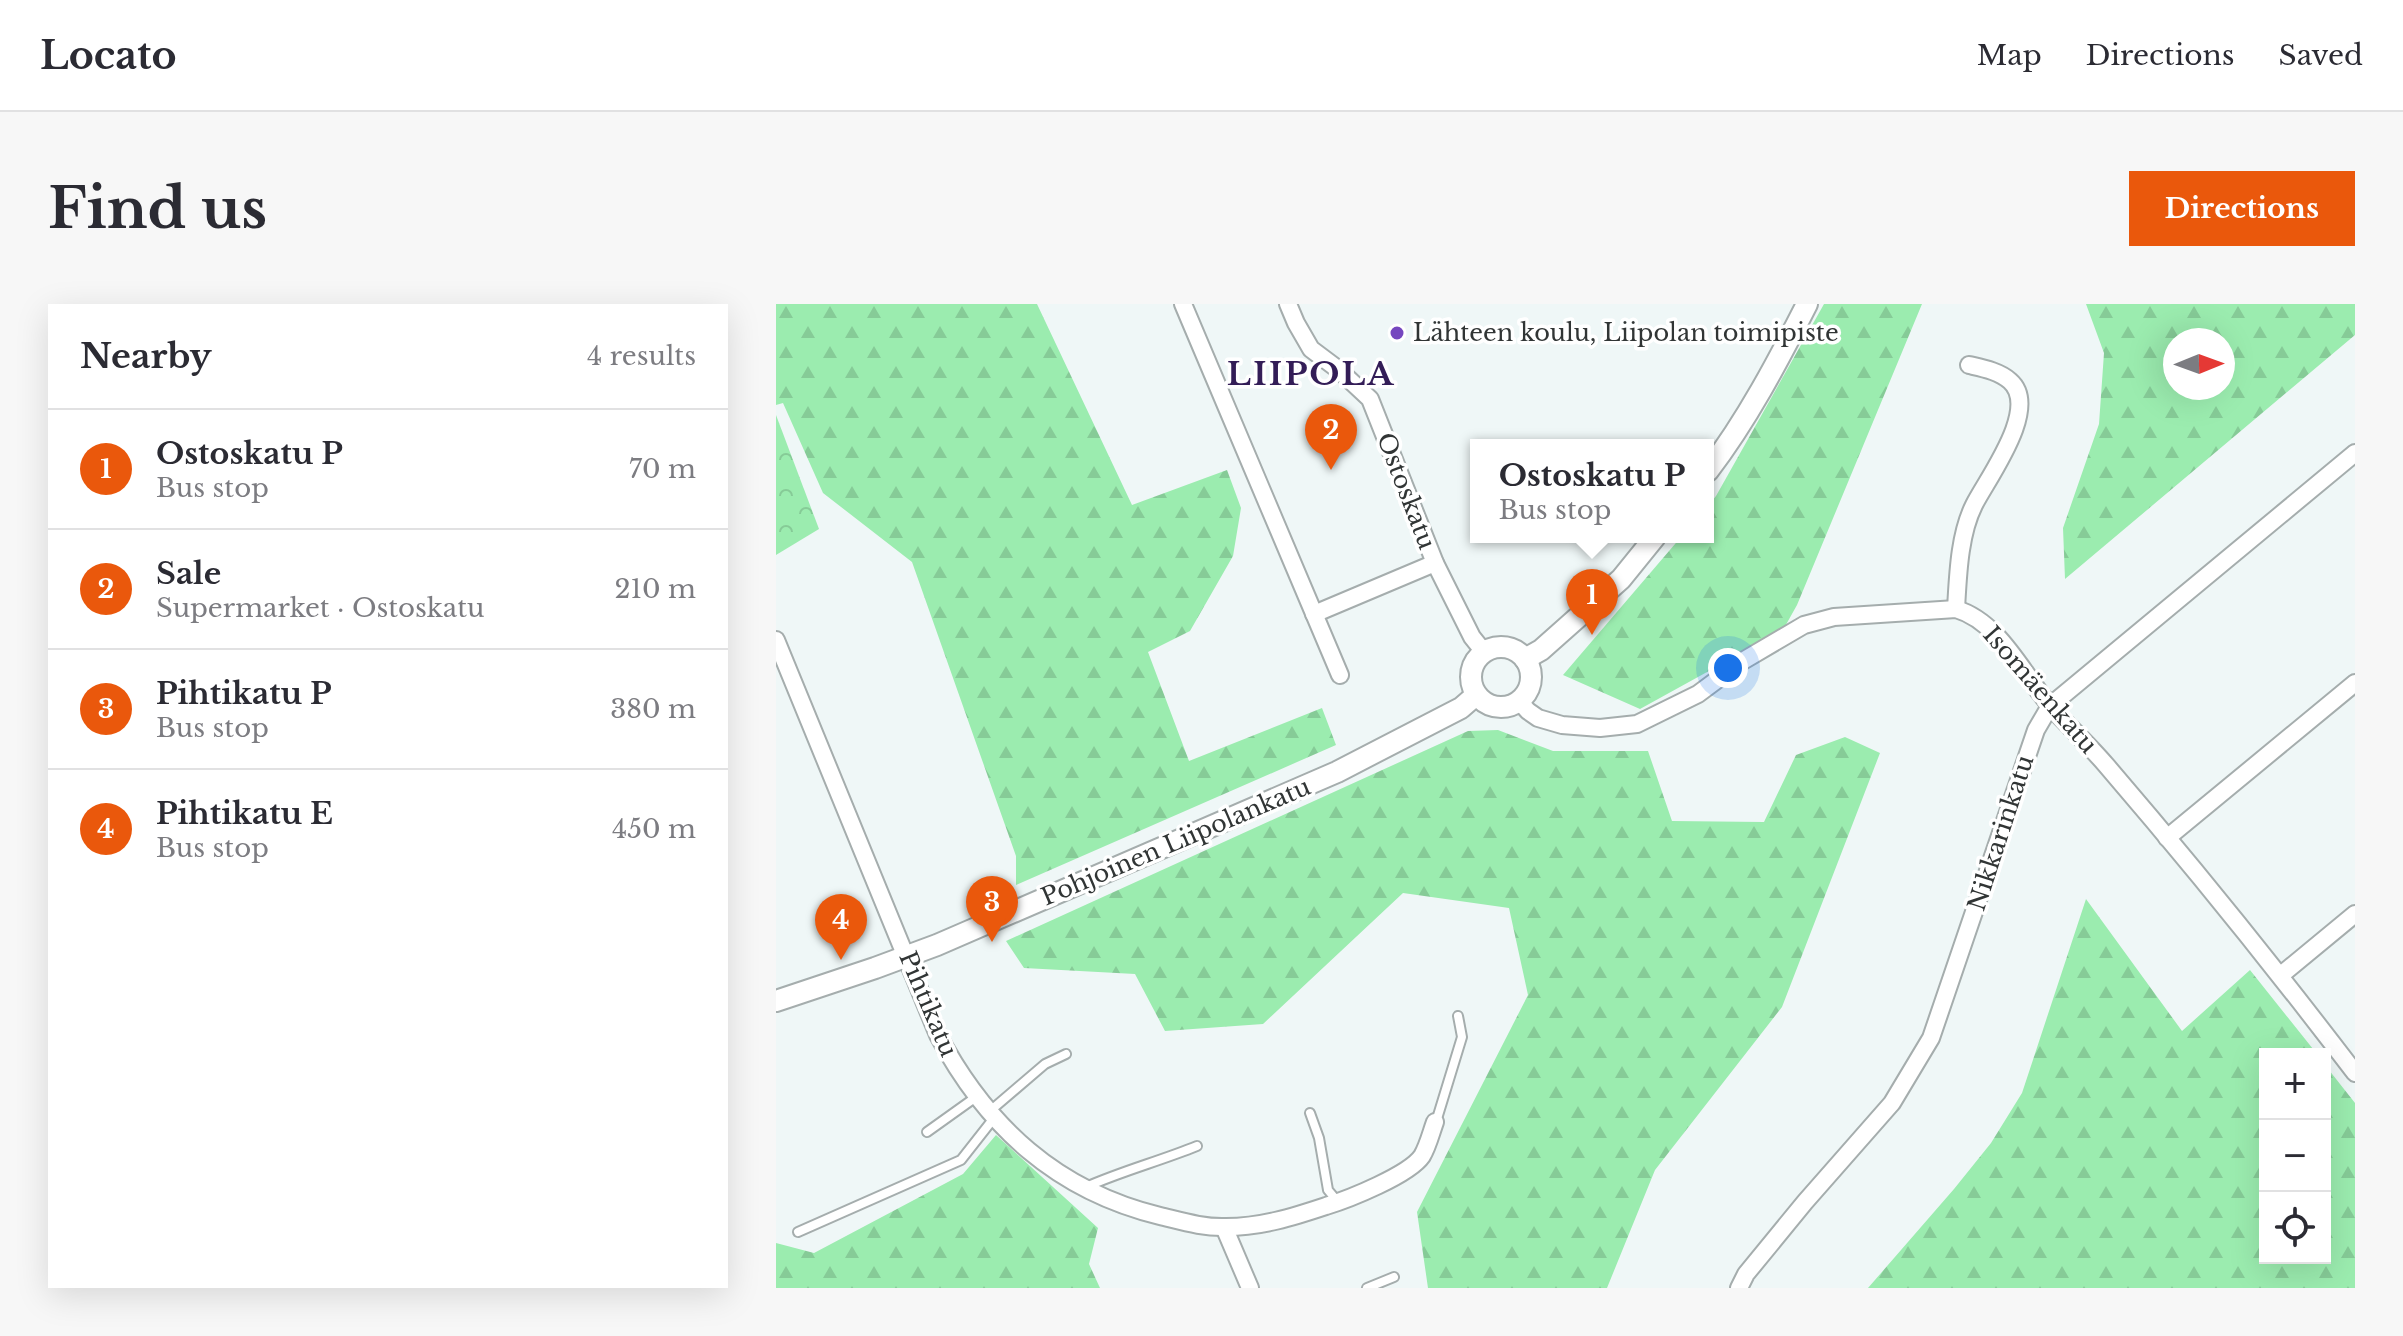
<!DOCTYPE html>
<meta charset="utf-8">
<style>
:root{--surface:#fff;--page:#f7f7f7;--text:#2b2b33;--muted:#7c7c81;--line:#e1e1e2;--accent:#ea580c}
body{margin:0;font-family:"Libre Baskerville",serif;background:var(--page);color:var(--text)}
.controls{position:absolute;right:24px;bottom:24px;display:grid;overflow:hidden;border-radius:0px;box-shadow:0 8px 32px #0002}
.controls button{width:72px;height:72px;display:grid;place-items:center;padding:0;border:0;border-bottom:2px solid var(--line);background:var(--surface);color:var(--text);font:40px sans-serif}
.compass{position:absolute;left:1387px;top:24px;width:72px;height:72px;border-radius:50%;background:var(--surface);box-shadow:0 8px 32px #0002;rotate:89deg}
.you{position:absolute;left:952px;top:364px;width:28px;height:28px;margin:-20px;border:6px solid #fff;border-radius:50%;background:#1a73e8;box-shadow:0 0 0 12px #1a73e833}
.badge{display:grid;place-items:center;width:52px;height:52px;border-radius:50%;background:var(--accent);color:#fff;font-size:26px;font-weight:700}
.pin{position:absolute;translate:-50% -66px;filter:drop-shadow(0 2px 4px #0008)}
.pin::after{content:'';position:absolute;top:42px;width:28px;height:24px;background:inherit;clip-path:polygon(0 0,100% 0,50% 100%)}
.popup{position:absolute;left:694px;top:135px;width:244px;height:104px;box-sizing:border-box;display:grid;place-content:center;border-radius:0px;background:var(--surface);filter:drop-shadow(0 2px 6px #0005);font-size:26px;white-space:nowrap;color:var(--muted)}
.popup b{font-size:30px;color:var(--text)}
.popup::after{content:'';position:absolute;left:50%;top:100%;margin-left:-16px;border:16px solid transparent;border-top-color:var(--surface)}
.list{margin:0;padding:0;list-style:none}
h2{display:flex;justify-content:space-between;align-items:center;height:104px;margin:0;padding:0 32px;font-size:34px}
h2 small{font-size:26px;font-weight:400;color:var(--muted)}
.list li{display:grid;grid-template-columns:52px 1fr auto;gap:24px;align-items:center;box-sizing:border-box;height:120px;padding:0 32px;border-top:2px solid var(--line)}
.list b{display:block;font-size:30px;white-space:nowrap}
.list p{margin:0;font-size:26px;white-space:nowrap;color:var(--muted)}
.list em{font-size:26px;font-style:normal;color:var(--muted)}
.icon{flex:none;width:44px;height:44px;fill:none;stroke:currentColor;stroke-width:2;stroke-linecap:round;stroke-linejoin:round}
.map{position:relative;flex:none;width:1579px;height:984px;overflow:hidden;border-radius:0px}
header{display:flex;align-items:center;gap:48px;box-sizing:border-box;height:112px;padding:0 40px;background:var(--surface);border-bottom:2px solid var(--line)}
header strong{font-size:38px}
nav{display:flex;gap:44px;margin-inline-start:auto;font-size:28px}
.intro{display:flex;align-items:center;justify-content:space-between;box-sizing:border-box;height:192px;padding:0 48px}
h1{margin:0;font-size:56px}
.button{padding:20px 36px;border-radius:0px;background:var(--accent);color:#fff;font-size:28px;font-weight:700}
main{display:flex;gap:48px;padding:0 48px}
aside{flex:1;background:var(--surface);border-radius:0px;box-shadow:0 8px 32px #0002}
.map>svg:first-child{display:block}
</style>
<header>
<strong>Locato</strong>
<nav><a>Map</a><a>Directions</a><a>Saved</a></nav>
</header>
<div class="intro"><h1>Find us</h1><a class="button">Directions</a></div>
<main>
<aside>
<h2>Nearby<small>4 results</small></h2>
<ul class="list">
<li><span class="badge">1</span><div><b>Ostoskatu P</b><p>Bus stop</p></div><em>70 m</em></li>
<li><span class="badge">2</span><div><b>Sale</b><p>Supermarket · Ostoskatu</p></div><em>210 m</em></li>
<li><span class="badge">3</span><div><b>Pihtikatu P</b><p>Bus stop</p></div><em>380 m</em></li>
<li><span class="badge">4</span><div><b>Pihtikatu E</b><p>Bus stop</p></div><em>450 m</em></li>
</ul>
</aside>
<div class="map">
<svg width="1579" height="984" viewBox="0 0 1579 984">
<defs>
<pattern id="forest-firs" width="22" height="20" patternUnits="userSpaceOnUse" patternTransform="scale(2)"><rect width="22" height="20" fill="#9becaf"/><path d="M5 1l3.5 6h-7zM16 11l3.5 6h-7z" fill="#86cb97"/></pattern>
<pattern id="park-crowns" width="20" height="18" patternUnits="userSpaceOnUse" patternTransform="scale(2)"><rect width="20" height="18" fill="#9becaf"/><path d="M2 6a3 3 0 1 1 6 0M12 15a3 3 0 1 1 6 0" fill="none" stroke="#86cb97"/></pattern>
</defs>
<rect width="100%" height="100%" fill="#eff7f7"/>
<g fill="url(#forest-firs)" fill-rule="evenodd">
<polygon points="0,0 261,0 356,201 451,166 465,204 457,252 414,327 372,348 413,457 546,404 560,441 240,581 240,552 136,258 47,189 7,99 0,101"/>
<polygon points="1048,0 1146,0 1021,301 1007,326 864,405 787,371 905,233 932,233 932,202 940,192"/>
<path d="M 1310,0 L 1579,0 L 1579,31 L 1289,275 L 1287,224 L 1323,120 L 1328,49 ZM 1447,36 L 1447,84 L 1399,84 L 1399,36 Z"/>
<polygon points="722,426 777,447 872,447 896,517 988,518 1020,451 1069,433 1104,449 1006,703 879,866 831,984 652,984 641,908 752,691 733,604 627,589 487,720 389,727 359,670 248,664 230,637 692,427"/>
<polygon points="1310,595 1406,727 1474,666 1541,750 1489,750 1489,954 1549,954 1549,761 1579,799 1579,984 1092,984 1178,885 1215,839 1246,789"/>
<polygon points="220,831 322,924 313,960 324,984 0,984 0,939 38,949 187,870"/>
</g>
<polygon fill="url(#park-crowns)" points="0,111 43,225 0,251"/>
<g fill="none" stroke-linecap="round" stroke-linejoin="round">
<defs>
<g id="service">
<polyline points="214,807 269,760 290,750"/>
<polyline points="534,809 543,834 552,886 562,898"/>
<polyline points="660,818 686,733 682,712"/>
<polyline points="151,828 200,793"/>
<path d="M 310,883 C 346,867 384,857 421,842"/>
<polyline points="22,928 185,856 218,814"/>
<polyline points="591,984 618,973"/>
</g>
<g id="minor">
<polyline points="407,0 564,371"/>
<polyline points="512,0 520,19 535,45 563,66 594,95 659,259 696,333 708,348"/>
<path d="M 1180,305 C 1182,272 1183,231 1198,201 C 1211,175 1265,104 1234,77 C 1223,67 1206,64 1193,61"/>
<polyline points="538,310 659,259"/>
<path d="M 0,336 L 162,731 C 211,823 281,887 384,912 C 405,917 428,924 450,923 C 485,923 517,913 550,902 C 573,895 633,871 646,852 C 652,842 655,829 659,818"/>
<path d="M 743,397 L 752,407 L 762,414 L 786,421 L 824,424 L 861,420 L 922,390 L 965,358 L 1028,321 L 1058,313 L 1180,305 C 1224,318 1247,371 1276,404 C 1293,423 1313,441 1330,461 C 1416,561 1499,664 1579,769"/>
<polyline points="1391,534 1579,379"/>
<polyline points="1505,671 1579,610"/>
<polyline points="448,923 474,984"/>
<polyline points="963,984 970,970 1029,898 1116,799 1155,734 1260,426 1274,402 1579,149"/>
</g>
<g id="tertiary">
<path d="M 932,167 C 971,116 1002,57 1031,0"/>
<circle cx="725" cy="373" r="30"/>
<polyline points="749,355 765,346 845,275 879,233"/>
<polyline points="0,697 99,664 161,641 561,468 685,404 700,391"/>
</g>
</defs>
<use href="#service" stroke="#a5adad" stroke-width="12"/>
<use href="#minor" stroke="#a5adad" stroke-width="20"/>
<use href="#tertiary" stroke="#a5adad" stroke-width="24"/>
<use href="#service" stroke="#fff" stroke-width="8"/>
<use href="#minor" stroke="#fff" stroke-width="16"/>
<use href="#tertiary" stroke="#fff" stroke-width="20"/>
</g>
<circle fill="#7547bf" stroke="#fff" stroke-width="3" cx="621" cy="29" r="8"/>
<g text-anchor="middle" stroke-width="7" stroke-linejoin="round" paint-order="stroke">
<g font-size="24" fill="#313535" stroke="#fff" text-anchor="start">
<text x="637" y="37">Lähteen koulu, Liipolan toimipiste</text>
</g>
<g font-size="24" fill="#313535" stroke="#fff">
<text transform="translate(630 187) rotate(69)" y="8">Ostoskatu</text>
<text transform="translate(1264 386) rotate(49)" y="8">Isomäenkatu</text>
<text transform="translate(1225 529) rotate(-72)" y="8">Nikkarinkatu</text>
<text transform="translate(400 538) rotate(-23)" y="8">Pohjoinen Liipolankatu</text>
<text transform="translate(152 700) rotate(67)" y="8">Pihtikatu</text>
</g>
<g font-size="32" font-weight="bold" letter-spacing="2" fill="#331d57" stroke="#fff">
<text x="535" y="81">LIIPOLA</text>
</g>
</g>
</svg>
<div class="controls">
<button>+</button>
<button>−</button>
<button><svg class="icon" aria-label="locate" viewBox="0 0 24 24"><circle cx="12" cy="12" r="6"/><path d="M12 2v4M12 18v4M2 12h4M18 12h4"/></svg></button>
</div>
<svg class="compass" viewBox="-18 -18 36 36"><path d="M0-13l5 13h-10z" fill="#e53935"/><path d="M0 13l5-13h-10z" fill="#7c7c81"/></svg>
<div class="you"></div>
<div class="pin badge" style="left:816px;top:331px">1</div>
<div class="popup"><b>Ostoskatu P</b>Bus stop</div>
<div class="pin badge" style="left:555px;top:166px">2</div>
<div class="pin badge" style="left:216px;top:638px">3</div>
<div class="pin badge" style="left:65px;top:656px">4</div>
</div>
</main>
